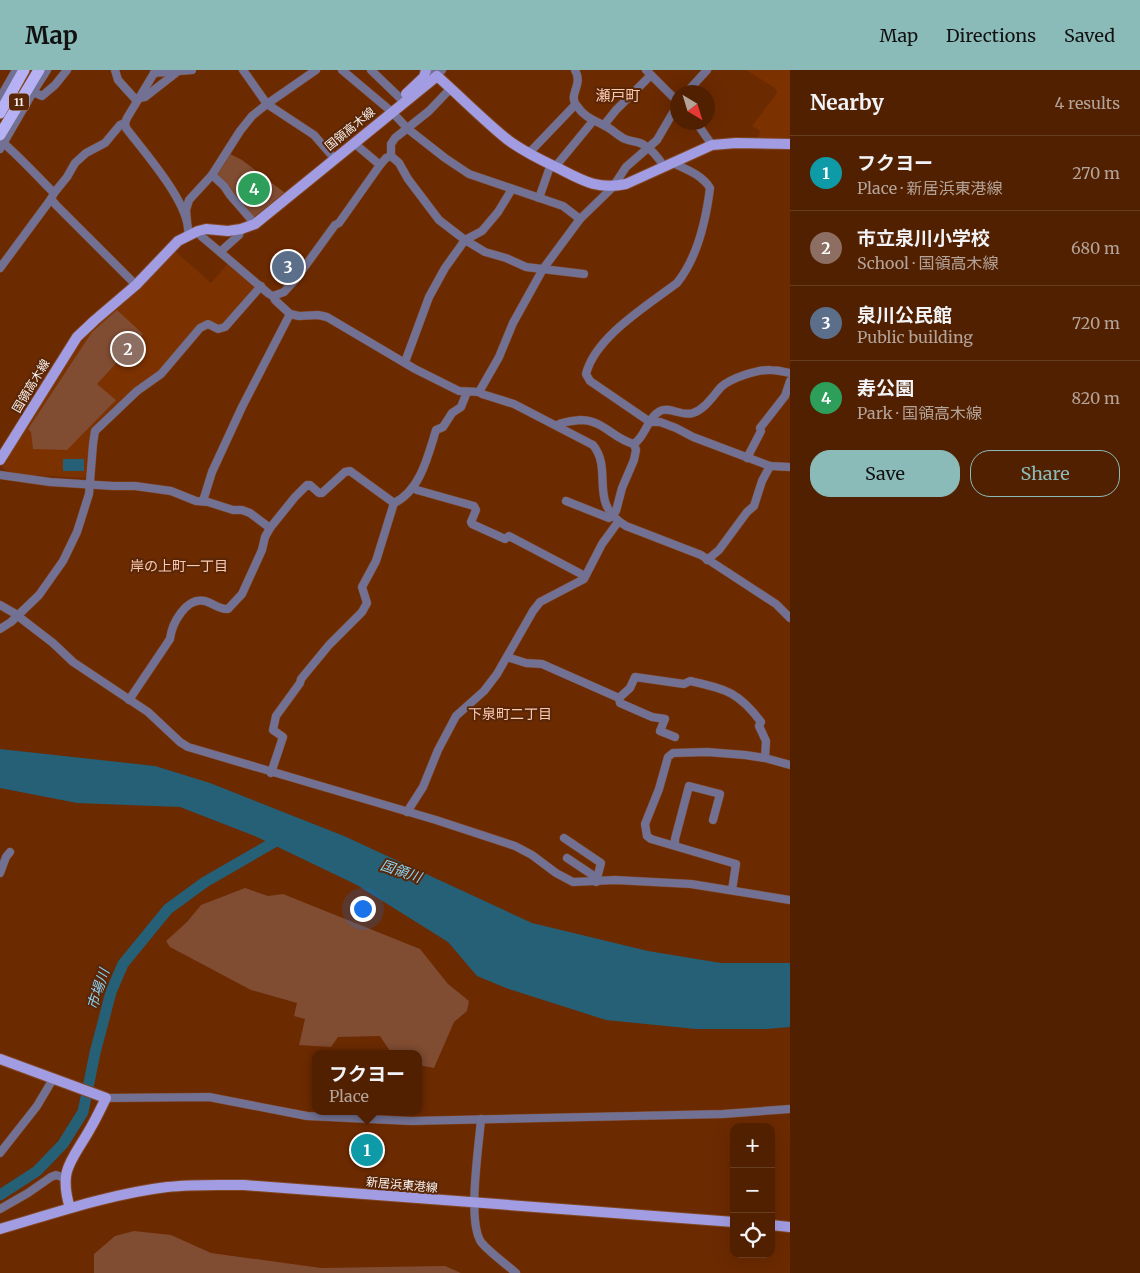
<!DOCTYPE html>
<meta charset="utf-8">
<style>
:root{--surface:#512000;--page:#57280a;--text:#f1f3f6;--muted:#b4a399;--line:#673e22;--accent:#8bbbb9}
body{margin:0;font-family:Merriweather,"Noto Sans JP",serif;background:var(--page);color:var(--text)}
.controls{position:absolute;right:15px;bottom:15px;display:grid;overflow:hidden;border-radius:10px;box-shadow:0 5px 20px #0002}
.controls button{width:45px;height:45px;display:grid;place-items:center;padding:0;border:0;border-bottom:1px solid var(--line);background:var(--surface);color:var(--text);font:25px sans-serif}
.compass{position:absolute;left:670px;top:15px;width:45px;height:45px;border-radius:50%;background:var(--surface);box-shadow:0 5px 20px #0002;rotate:142deg}
.you{position:absolute;left:362px;top:838px;width:18px;height:18px;margin:-12px;border:4px solid #fff;border-radius:50%;background:#1a73e8;box-shadow:0 0 0 8px #1a73e833}
.badge{display:grid;place-items:center;width:32px;height:32px;border-radius:50%;background:var(--accent);color:#fff;font-size:16px;font-weight:700}
.pin{position:absolute;translate:-50% -50%;border:2px solid #fff;box-shadow:0 1px 5px #0006}
.popup{position:absolute;left:312px;top:980px;width:110px;height:65px;box-sizing:border-box;display:grid;place-content:center;border-radius:10px;background:var(--surface);filter:drop-shadow(0 1px 4px #0005);font-size:16px;white-space:nowrap;color:var(--muted)}
.popup b{font-size:19px;color:var(--text)}
.popup::after{content:'';position:absolute;left:50%;top:100%;margin-left:-10px;border:10px solid transparent;border-top-color:var(--surface)}
.list{margin:0;padding:0;list-style:none}
h2{display:flex;justify-content:space-between;align-items:center;height:65px;margin:0;padding:0 20px;font-size:21px}
h2 small{font-size:16px;font-weight:400;color:var(--muted)}
.list li{display:grid;grid-template-columns:32px 1fr auto;gap:15px;align-items:center;box-sizing:border-box;height:75px;padding:0 20px;border-top:1px solid var(--line)}
.list b{display:block;font-size:19px;white-space:nowrap}
.list p{margin:0;font-size:16px;white-space:nowrap;color:var(--muted)}
.list em{font-size:16px;font-style:normal;color:var(--muted)}
.actions{display:flex;gap:10px;padding:15px 20px}
.actions a{flex:1;padding:11px 0;border:1px solid var(--accent);border-radius:20px;text-align:center;font-size:18px;color:var(--accent)}
.actions .main{background:var(--accent);color:#111}
.icon{flex:none;width:28px;height:28px;fill:none;stroke:currentColor;stroke-width:2;stroke-linecap:round;stroke-linejoin:round}
.map{position:relative;flex:none;width:790px;height:1203px;overflow:hidden}
header{display:flex;align-items:center;gap:30px;box-sizing:border-box;height:70px;padding:0 25px;background:var(--accent);color:#111}
header strong{font-size:24px}
nav{display:flex;gap:28px;margin-inline-start:auto;font-size:18px}
main{display:flex}
aside{flex:1;background:var(--surface)}
.map>svg:first-child{display:block}
</style>
<header>
<strong>Map</strong>
<nav><a>Map</a><a>Directions</a><a>Saved</a></nav>
</header>
<main>
<div class="map">
<svg width="790" height="1203" viewBox="0 0 790 1203">
<rect width="100%" height="100%" fill="#6c2a00"/>
<g fill="#7b3100">
<polygon points="746,0 790,0 790,70 758,69 760,61 752,56 777,23 775,18"/>
<polygon points="175,181 211,213 228,193 257,218 224,255 217,256 206,251 162,298 132,320 94,358 87,406 84,408 13,404 2,398 55,310 90,260 147,211"/>
</g>
<g fill="#804c32">
<polygon points="230,84 242,90 285,123 254,147 232,124 217,105"/>
<polygon points="117,240 143,264 97,314 116,330 67,380 33,379 31,362 28,359 92,262"/>
<polygon points="245,818 268,826 283,824 420,879 448,914 469,931 467,941 454,952 434,998 418,995 418,984 392,984 380,966 338,967 331,977 299,975 305,949 294,946 297,933 251,920 170,877 166,871 187,852 201,835"/>
<polygon points="134,1161 171,1165 211,1183 321,1198 445,1196 461,1203 94,1203 94,1184 115,1166"/>
</g>
<g fill="#256077">
<rect x="63" y="389" width="21" height="12"/>
<polygon points="0,679 155,696 210,713 344,766 532,853 648,881 721,893 790,893 790,957 767,959 696,959 606,950 506,918 477,906 448,872 357,815 257,767 180,737 77,733 0,718"/>
</g>
<g fill="none" stroke-linecap="round" stroke-linejoin="round">
<polyline stroke="#256077" stroke-width="11" points="0,1125 37,1101 63,1074 83,1042 95,983 111,922 123,894 168,839 205,812 283,767"/>
<defs>
<g id="minor">
<polyline points="115,0 118,10 137,31"/>
<path d="M 156,0 L 127,48 L 125,53 L 126,58 C 144,82 191,134 188,164"/>
<polyline points="243,0 267,34 314,65 334,88"/>
<polyline points="342,0 392,42 408,59 445,88 469,104 563,136 580,149"/>
<polyline points="371,0 401,29"/>
<polyline points="431,0 437,6 442,0"/>
<path d="M 575,0 C 584,16 567,24 577,36 C 584,47 594,50 605,56 C 612,59 618,66 625,69 C 629,71 635,71 640,73 C 650,77 659,88 664,97"/>
<polyline points="646,0 678,32"/>
<polyline points="154,3 192,0"/>
<polyline points="33,22 42,26 55,15 67,0"/>
<polyline points="687,22 707,0"/>
<polyline points="0,28 16,0"/>
<polyline points="139,28 145,27 177,2"/>
<polyline points="696,52 712,75"/>
<polyline points="604,55 616,40 651,5"/>
<path d="M 0,70 C 19,86 36,105 54,123 L 51,129 L 56,135 L 136,215"/>
<polyline points="354,73 380,95"/>
<polyline points="0,79 33,22 47,0"/>
<polyline points="529,83 575,35"/>
<polyline points="391,86 399,93 408,109 439,150 465,170 485,182 506,188 526,197 584,204"/>
<path d="M 673,93 C 686,99 702,105 710,118 C 706,150 698,187 677,213 C 648,235 595,267 586,304 L 590,311 L 650,352 L 660,352 L 676,358 L 693,367 L 770,396 L 790,397"/>
<polyline points="555,97 593,51"/>
<polyline points="212,105 224,116 230,125 255,154"/>
<polyline points="54,123 67,107 75,93 86,83 105,73 120,55 125,53"/>
<polyline points="539,128 551,94"/>
<polyline points="187,151 186,140 189,130 212,105 240,61 252,46 267,34 316,0"/>
<polyline points="198,161 201,166 220,182 239,165 241,159"/>
<path d="M 220,182 L 269,224 L 273,226 L 275,230 L 290,244 L 299,246 L 318,245 L 327,247 L 415,299 L 459,321 L 479,322 L 482,324 L 514,334 L 593,375 C 614,401 587,433 626,456 L 701,485 L 776,534 L 790,548"/>
<polyline points="0,198 51,129"/>
<polyline points="273,226 284,222 295,210 335,155 339,153 380,95 386,88 391,86 391,74 395,68 429,41 451,18"/>
<polyline points="405,292 429,227 445,198 465,170 482,161 498,142 512,119"/>
<polyline points="479,322 499,287 513,253 543,199 580,149 613,117 626,97 657,70 678,34"/>
<path d="M 557,355 C 565,351 571,351 580,350 C 604,350 613,369 634,374"/>
<polyline points="747,388 761,361 760,358 785,326 790,311"/>
<polyline points="0,405 50,412 113,416 135,416 171,421 196,431 208,432 233,440 242,440 250,443 270,458"/>
<polyline points="413,418 417,420 474,436 476,440 471,452 472,454 505,469 509,466 585,506"/>
<polyline points="203,431 212,402 242,337 290,244"/>
<path d="M 566,431 L 609,448 L 616,441 L 622,418 L 634,390 L 636,380 L 634,374 C 646,366 647,348 660,341 C 670,336 682,347 693,343 C 705,339 713,326 721,317 C 731,308 758,299 771,300 C 777,300 784,302 790,303"/>
<polyline points="707,490 719,480 747,442 754,436 762,411 770,396"/>
<polyline points="0,535 14,543 53,573 73,592 148,642 180,672 188,677 436,750 515,776 532,785 556,803 573,812 615,810 691,814 790,830"/>
<polyline points="0,559 11,552 39,525 63,491 77,462 89,424 93,374 95,361 137,321 161,304 200,258 208,254 218,259 225,257 261,216"/>
<path d="M 507,587 L 526,593 L 542,594 L 619,628 L 630,618 L 635,607 L 684,614 L 690,611 C 725,619 738,621 761,652 L 759,656 L 766,671 L 765,688"/>
<polyline points="619,628 620,633 652,647 665,649 660,661 675,667"/>
<path d="M 129,630 L 170,569 C 172,553 186,527 205,531 C 213,533 219,540 228,539 L 242,524 L 262,480 L 265,467 L 270,458 L 295,427 L 307,415 L 310,415 L 319,423 L 322,423 L 345,402 L 350,401 L 394,433"/>
<path d="M 271,703 L 283,667 L 273,660 L 276,646 L 300,613 L 301,609 L 329,575 L 362,542 L 367,533 L 362,517 L 376,491 L 394,433 C 420,421 428,386 436,360 L 443,357 L 452,343 L 461,337 L 467,322"/>
<polyline points="407,742 423,717 438,680 456,646 484,621 497,604 533,541 540,532 584,509 602,474 618,452"/>
<polyline points="564,768 601,793 596,812"/>
<polyline points="675,775 675,769 689,716 720,724 713,750"/>
<polyline points="567,788 597,808"/>
<polyline points="0,803 6,787 10,782"/>
<polyline points="732,820 736,794 651,769 647,766 645,754 659,719 668,687 673,683 707,682 745,685 765,688 790,695"/>
<polyline points="106,1028 209,1027 307,1046 411,1051 723,1044 790,1039"/>
<path d="M 481,1049 C 479,1076 467,1151 481,1172 C 488,1181 507,1195 516,1203"/>
<polyline points="0,1083 37,1036 53,1009"/>
<polyline points="0,1139 28,1123 51,1107 56,1105 65,1108"/>
</g>
<g id="major">
<polyline points="406,24 424,7 426,0"/>
<path d="M 0,390 L 77,267 L 95,250 L 136,215 L 178,171 L 198,161 L 206,159 L 228,161 L 241,159 L 255,154 L 437,6 C 461,27 483,50 508,70 C 523,81 541,90 558,98 C 583,111 598,120 626,114 L 712,75 L 736,73 L 790,74"/>
<path d="M 0,989 L 106,1028 C 101,1038 96,1049 90,1059 C 72,1091 58,1099 70,1138"/>
<polyline points="771,1155 790,1157"/>
<path d="M 0,1159 C 55,1143 110,1124 167,1117 C 193,1114 219,1115 244,1115 L 734,1152"/>
</g>
<g id="highway">
<polyline points="0,43 24,0"/>
<polyline points="0,65 39,0"/>
</g>
</defs>
<use href="#minor" stroke="#804621" stroke-width="9"/>
<use href="#major" stroke="#804621" stroke-width="12"/>
<use href="#highway" stroke="#804621" stroke-width="13"/>
<use href="#minor" stroke="#727193" stroke-width="8"/>
<use href="#major" stroke="#a29de3" stroke-width="10"/>
<use href="#highway" stroke="#b5b1f4" stroke-width="11"/>
</g>
<g text-anchor="middle" stroke-width="4" stroke-linejoin="round" paint-order="stroke">
<rect fill="#592608" stroke="#c9b4a8" stroke-width="1" x="9" y="23.5" width="20" height="17" rx="4"/>
<g font-size="11" font-weight="bold" fill="#f9f1ed">
<text x="19" y="36">11</text>
</g>
<g font-size="12" fill="#f9f1ed" stroke="#592608">
<text transform="translate(350 59) rotate(-39)" y="4">国領高木線</text>
<text transform="translate(31 316) rotate(-59)" y="4">国領高木線</text>
<text transform="translate(402 1115) rotate(5)" y="4">新居浜東港線</text>
</g>
<g font-size="14" fill="#fbcab3" stroke="#592608">
<text x="179" y="501">岸の上町一丁目</text>
<text x="510" y="649">下泉町二丁目</text>
</g>
<g font-size="14" font-style="italic" fill="#88d5f6" stroke="#592608">
<text transform="translate(401 801) rotate(19)" y="5">国領川</text>
<text transform="translate(98 919) rotate(-72)" y="5">市場川</text>
</g>
<g font-size="15" fill="#fbcab3" stroke="#592608">
<text x="618" y="31">瀬戸町</text>
</g>
</g>
</svg>
<div class="controls">
<button>+</button>
<button>−</button>
<button><svg class="icon" aria-label="locate" viewBox="0 0 24 24"><circle cx="12" cy="12" r="6"/><path d="M12 2v4M12 18v4M2 12h4M18 12h4"/></svg></button>
</div>
<svg class="compass" viewBox="-18 -18 36 36"><path d="M0-13l5 13h-10z" fill="#e53935"/><path d="M0 13l5-13h-10z" fill="#b4a399"/></svg>
<div class="you"></div>
<div class="pin badge" style="left:367px;top:1080px;background:#0f9aa8">1</div>
<div class="popup"><b>フクヨー</b>Place</div>
<div class="pin badge" style="left:128px;top:279px;background:#8d6e63">2</div>
<div class="pin badge" style="left:288px;top:197px;background:#5c6f8a">3</div>
<div class="pin badge" style="left:254px;top:119px;background:#2e9e5b">4</div>
</div>
<aside>
<h2>Nearby<small>4 results</small></h2>
<ul class="list">
<li><span class="badge" style="background:#0f9aa8">1</span><div><b>フクヨー</b><p>Place · 新居浜東港線</p></div><em>270 m</em></li>
<li><span class="badge" style="background:#8d6e63">2</span><div><b>市立泉川小学校</b><p>School · 国領高木線</p></div><em>680 m</em></li>
<li><span class="badge" style="background:#5c6f8a">3</span><div><b>泉川公民館</b><p>Public building</p></div><em>720 m</em></li>
<li><span class="badge" style="background:#2e9e5b">4</span><div><b>寿公園</b><p>Park · 国領高木線</p></div><em>820 m</em></li>
</ul>
<div class="actions"><a class="main">Save</a><a>Share</a></div>
</aside>
</main>
